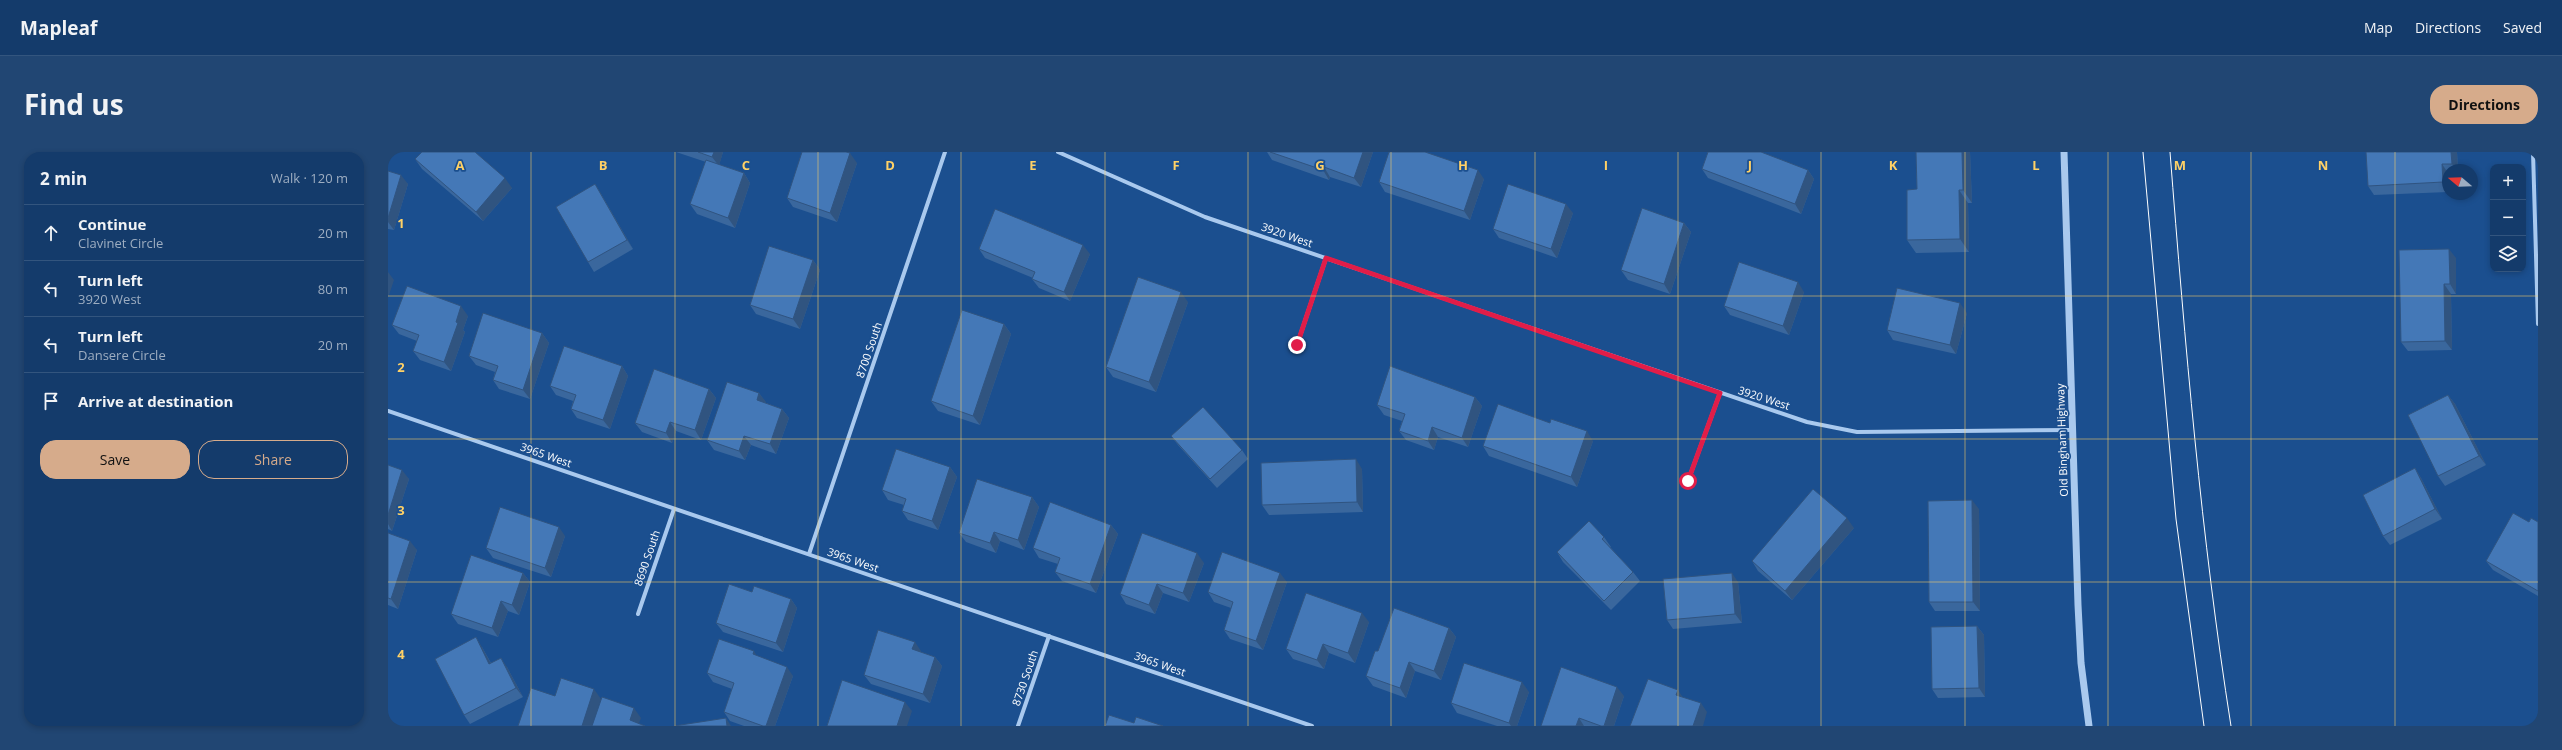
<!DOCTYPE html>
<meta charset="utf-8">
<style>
:root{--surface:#143b6b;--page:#214673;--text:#f1f3f6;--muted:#9dadc1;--line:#33557e;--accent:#d6ab8b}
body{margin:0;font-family:"Open Sans",sans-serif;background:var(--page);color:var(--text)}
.controls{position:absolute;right:12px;top:12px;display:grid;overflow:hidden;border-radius:8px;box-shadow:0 2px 6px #0003}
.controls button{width:36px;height:36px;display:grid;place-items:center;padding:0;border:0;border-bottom:1px solid var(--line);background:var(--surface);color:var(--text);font:20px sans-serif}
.compass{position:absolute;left:2054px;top:12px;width:36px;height:36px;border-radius:50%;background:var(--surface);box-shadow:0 2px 6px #0003;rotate:289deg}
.stop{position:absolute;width:12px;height:12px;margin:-9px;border:3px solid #e11d48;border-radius:50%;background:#fff}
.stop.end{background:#e11d48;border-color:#fff;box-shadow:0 1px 4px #0008}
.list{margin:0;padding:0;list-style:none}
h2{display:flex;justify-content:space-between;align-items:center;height:52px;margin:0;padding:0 16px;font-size:17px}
h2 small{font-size:13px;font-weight:400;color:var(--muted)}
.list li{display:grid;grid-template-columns:26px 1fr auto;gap:12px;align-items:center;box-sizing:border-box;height:56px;padding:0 16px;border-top:1px solid var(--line)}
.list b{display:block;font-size:15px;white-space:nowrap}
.list p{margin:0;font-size:13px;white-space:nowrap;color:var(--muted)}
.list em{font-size:13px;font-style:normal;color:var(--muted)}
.actions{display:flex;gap:8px;padding:12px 16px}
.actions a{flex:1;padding:9px 0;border:1px solid var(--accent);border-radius:16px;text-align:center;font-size:14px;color:var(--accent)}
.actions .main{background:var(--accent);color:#111}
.icon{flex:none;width:22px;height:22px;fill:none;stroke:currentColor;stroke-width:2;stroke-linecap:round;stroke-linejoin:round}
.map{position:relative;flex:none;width:2150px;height:574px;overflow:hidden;border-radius:16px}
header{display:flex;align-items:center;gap:24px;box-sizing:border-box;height:56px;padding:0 20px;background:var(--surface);border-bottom:1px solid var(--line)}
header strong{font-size:19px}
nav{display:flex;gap:22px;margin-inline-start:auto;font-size:14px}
.intro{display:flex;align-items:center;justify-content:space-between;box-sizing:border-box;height:96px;padding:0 24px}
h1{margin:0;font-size:28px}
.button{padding:10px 18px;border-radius:16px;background:var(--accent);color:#111;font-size:14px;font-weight:700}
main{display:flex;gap:24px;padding:0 24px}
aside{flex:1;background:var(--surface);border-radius:16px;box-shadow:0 2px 6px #0003}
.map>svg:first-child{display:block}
</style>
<header>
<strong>Mapleaf</strong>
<nav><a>Map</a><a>Directions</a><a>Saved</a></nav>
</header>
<div class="intro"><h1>Find us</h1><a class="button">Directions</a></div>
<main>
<aside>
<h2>2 min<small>Walk · 120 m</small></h2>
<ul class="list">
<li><svg class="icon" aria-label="ahead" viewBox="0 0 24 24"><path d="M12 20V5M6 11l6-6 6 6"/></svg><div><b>Continue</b><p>Clavinet Circle</p></div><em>20 m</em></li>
<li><svg class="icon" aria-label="left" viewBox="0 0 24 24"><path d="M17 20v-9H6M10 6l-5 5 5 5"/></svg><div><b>Turn left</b><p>3920 West</p></div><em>80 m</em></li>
<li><svg class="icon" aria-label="left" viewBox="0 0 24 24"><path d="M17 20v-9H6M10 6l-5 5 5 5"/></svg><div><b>Turn left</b><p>Dansere Circle</p></div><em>20 m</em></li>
<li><svg class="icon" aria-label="arrive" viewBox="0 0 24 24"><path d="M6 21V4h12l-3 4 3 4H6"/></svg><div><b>Arrive at destination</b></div></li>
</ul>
<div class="actions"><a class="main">Save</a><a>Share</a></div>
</aside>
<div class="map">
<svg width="2150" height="574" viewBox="0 0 2150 574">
<rect width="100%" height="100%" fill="#1b4f8f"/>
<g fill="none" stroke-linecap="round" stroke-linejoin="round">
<g stroke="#a9c9ee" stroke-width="4">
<polyline points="670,0 817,65 1419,270 1469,280 1684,278"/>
<polyline points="2145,0 2150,172"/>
<polyline points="909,193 938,106"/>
<polyline points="0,259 924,574"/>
<polyline points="1300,329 1332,241"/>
<polyline points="421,402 557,0"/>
<polyline points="250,462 286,357"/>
<polyline points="630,574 661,484"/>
</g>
<polyline stroke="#a9c9ee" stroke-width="7" points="1676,0 1690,453 1693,511 1701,574"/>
<g stroke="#fff" stroke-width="1">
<polyline points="1755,0 1788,367 1816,574"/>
<path d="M 1782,0 C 1797,191 1813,384 1843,574"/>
</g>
</g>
<g fill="#3a679d">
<polygon points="288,0 335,0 331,13 356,21 362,31 347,76 309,62 302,52 318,10"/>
<polygon points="879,0 985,0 973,35 942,25 941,28 884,8"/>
<polygon points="1528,0 1582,0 1584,51 1580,51 1581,100 1528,101 1519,88 1529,37"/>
<polygon points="2069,0 2070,18 2060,18 2060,40 1986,43 1980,34"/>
<polygon points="27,7 124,36 95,69 34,17"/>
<polygon points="469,11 449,70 405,55 399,46"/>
<polygon points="1314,17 1420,18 1426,27 1413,62 1320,26"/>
<polygon points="0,19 20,32 6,78 0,77"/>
<polygon points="1096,27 1082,68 997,40 991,30"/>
<polygon points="207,32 213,42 245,97 206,120 200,110"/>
<polygon points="1185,61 1169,106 1111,86 1105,77"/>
<polygon points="1296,71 1303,80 1282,142 1240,128 1233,118"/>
<polygon points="591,97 702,102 682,149 651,136 644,127 645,126 597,106"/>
<polygon points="2068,106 2068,142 2063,142 2064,198 2020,199 2013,190"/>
<polygon points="425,108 432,118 412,177 368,162 362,153"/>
<polygon points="1416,140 1401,183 1342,163 1336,154"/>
<polygon points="800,150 768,240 725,225 718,215"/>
<polygon points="1579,161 1568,202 1505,188 1499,178"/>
<polygon points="80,164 75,178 77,180 63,219 32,208 25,199 29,189 11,182 4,173"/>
<polygon points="616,172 623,182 592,273 550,259 543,249"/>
<polygon points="154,181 161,191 142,247 111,237 105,228 107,220 88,213 81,204"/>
<polygon points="234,214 240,224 222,277 189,266 183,257 185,249 168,243 162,234"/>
<polygon points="321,237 328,246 313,288 288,279 284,291 254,280 247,271"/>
<polygon points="371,241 378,251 394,257 401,266 388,302 363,293 357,308 326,298 319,288"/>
<polygon points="2060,243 2067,252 2098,313 2057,334 2050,324"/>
<polygon points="1087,245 1094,254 1080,295 1050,285 1046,298 1018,288 1011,279 1014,269 996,263 989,253"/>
<polygon points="783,284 854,298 860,307 829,336 790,293"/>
<polygon points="1205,289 1189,335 1101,304 1095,294"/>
<polygon points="0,313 21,327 4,379 0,377"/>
<polygon points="562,315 569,325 550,378 520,368 514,359 516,353 500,348 494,338"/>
<polygon points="2027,316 2033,326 2054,367 2002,393 1995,384"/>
<polygon points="974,317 975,360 881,363 874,353"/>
<polygon points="644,345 651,355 636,398 612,389 608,401 578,390 571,381"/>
<polygon points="1591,357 1592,459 1547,459 1541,450"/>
<polygon points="2141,370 2150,370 2150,444 2105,418 2098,409"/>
<polygon points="723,373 730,382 708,441 674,429 667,420 670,412 651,406 645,396"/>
<polygon points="1466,376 1404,448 1370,419 1364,409"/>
<polygon points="0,381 29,398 10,457 0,453"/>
<polygon points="177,384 163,425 105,406 98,396"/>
<polygon points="1216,385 1223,395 1222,395 1245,420 1252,429 1223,458 1175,410 1169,400"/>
<polygon points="816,411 801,450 775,441 767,462 738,452 732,442"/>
<polygon points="135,421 142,430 131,463 120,459 110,485 70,472 63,462"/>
<polygon points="899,430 875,498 842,487 836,478 843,456 826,450 820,440"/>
<polygon points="1350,430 1354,471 1285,477 1279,468"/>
<polygon points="364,440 403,447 409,456 395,500 335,480 328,471"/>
<polygon points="981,470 967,511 941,501 936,517 905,507 898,497"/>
<polygon points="1589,474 1596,483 1597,545 1550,546 1544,537"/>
<polygon points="1061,476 1068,485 1053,528 1027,519 1018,546 985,534 978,524 990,499"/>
<polygon points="94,495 103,511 119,515 135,545 82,572 76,563"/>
<polygon points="533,499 533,500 547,505 554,514 542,551 483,532 476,523"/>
<polygon points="369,504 405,524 387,574 356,574 342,569 336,560 344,537 325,530 319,521"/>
<polygon points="1141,540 1129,574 1109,574 1069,561 1063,551"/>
<polygon points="1236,544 1226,574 1153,574"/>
</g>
<g fill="#305480">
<polygon points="326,0 335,0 331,14 324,5"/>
<polygon points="975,0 985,0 973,35 966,26"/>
<polygon points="1574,0 1582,0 1584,51 1575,38"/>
<polygon points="2063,0 2069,0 2070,18 2068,18 2064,12"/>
<polygon points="462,1 469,11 449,70 442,61"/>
<polygon points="2054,12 2060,21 2060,38 2055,30"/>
<polygon points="936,15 942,25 941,28 935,18"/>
<polygon points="1090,18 1096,27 1082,68 1076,59"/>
<polygon points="1420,18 1426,27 1413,62 1407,52"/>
<polygon points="356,21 362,31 347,76 340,66"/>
<polygon points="13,23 20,32 6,78 0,70 0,66"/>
<polygon points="117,26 124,36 95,69 88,60"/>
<polygon points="207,32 213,42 245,97 239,88"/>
<polygon points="1571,38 1580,51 1581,100 1572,87"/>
<polygon points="1178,52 1185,61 1169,106 1163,97"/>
<polygon points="1296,71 1303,80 1282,142 1276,132"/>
<polygon points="695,93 702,102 682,149 676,140"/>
<polygon points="2061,97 2068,106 2068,142 2062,132"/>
<polygon points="425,108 432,118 412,177 405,167"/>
<polygon points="0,120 6,128 0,146"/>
<polygon points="1410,130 1416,140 1401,183 1395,174"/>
<polygon points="2056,132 2063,142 2064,198 2057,189"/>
<polygon points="793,140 800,150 768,240 761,230"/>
<polygon points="1572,151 1579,161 1568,202 1562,193"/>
<polygon points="73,154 80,164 75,178 77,180 63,219 56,210 68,170"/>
<polygon points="616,172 623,182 592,273 585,264"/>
<polygon points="154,181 161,191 142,247 135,238"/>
<polygon points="234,214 240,224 222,277 215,268"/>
<polygon points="321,237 328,246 313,288 307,278"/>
<polygon points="371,241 378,250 376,257 369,248"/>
<polygon points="2060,243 2067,252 2098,313 2091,304"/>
<polygon points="1087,245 1094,254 1080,295 1074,286"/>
<polygon points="394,257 401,266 388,302 382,292"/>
<polygon points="282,270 288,279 284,291 278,281"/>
<polygon points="1044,275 1050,285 1046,298 1040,289"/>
<polygon points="1199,279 1205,289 1189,335 1183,325"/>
<polygon points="356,284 363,293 357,308 351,299"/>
<polygon points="968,307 974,317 975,360 969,350"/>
<polygon points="562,315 569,325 550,378 544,369"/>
<polygon points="2027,316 2033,326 2054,367 2047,357"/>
<polygon points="14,318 21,327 4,379 0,372 0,363"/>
<polygon points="644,345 651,355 636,398 630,388"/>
<polygon points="1584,348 1591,357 1592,459 1585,450"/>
<polygon points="1459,366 1466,376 1404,448 1397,439"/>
<polygon points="723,373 730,382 708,441 702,432"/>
<polygon points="171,375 177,384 163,425 157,416"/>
<polygon points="606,380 612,389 608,401 602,391"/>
<polygon points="22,389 29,398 10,457 3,447"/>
<polygon points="809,401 816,411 801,450 795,441"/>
<polygon points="135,421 142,430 131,463 124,453"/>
<polygon points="892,421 899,430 875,498 868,489"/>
<polygon points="1344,421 1350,430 1354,471 1347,462"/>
<polygon points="769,432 775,441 767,462 761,453"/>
<polygon points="403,447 409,456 395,500 388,491"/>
<polygon points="113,449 120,459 110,485 104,476"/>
<polygon points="974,461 981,470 967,511 960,501"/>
<polygon points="1589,474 1596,483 1597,545 1591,536"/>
<polygon points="1061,476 1068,485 1053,528 1046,519"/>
<polygon points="88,485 94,495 108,521 101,512"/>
<polygon points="527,490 533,499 531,507 524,497"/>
<polygon points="935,492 941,501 936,517 929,508"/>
<polygon points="366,499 372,509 365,502"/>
<polygon points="547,505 554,514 542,551 535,542"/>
<polygon points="113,506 119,515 135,545 128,536"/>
<polygon points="1021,510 1027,519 1018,546 1012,536"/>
<polygon points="399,515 405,524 387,574 378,574"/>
<polygon points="1134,530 1141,540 1129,574 1123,574 1121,571"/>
<polygon points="1229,535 1236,544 1226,574 1216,574"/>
<polygon points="206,537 213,547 204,574 194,574"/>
<polygon points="1290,538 1296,547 1288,543"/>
<polygon points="517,550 524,559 519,574 509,574"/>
<polygon points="1313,551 1319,560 1315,574 1305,574"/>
<polygon points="246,556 253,566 250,574 242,568"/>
<polygon points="338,566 343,574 339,574"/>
<polygon points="1191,566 1196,574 1188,574"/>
</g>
<g fill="#4478b7" stroke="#305480">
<polygon points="34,0 87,0 117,26 88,60 27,7"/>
<polygon points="310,0 326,0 324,5"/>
<polygon points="414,0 458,0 462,1 442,61 399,46"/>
<polygon points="882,0 975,0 966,26 936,15 935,18"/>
<polygon points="1001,0 1037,0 1090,18 1076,59 991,30"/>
<polygon points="1320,0 1373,0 1420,18 1407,52 1314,17"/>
<polygon points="1528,0 1574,0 1575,38 1571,38 1572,87 1519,88 1519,38 1529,37"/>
<polygon points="1978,0 2063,0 2064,12 2054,12 2055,30 1980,34"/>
<polygon points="318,8 356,21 340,66 302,52"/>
<polygon points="0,19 13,23 0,66"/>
<polygon points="207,32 239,88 200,110 168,55"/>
<polygon points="1120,32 1178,52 1163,97 1105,77"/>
<polygon points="1254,56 1296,71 1276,132 1233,118"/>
<polygon points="607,57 695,93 676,140 644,127 647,120 591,97"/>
<polygon points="381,94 425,108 405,167 362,153"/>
<polygon points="2061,97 2062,132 2056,132 2057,189 2013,190 2011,98"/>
<polygon points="1351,110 1410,130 1395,174 1336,154"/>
<polygon points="750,125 793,140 761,230 718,215"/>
<polygon points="19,134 73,154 68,170 70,171 56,210 25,199 31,183 4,173"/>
<polygon points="1509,136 1572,151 1562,193 1499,178"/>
<polygon points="574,158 616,172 585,264 543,249"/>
<polygon points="95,161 154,181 135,238 105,228 110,214 81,204"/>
<polygon points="176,194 234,214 215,268 183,257 188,243 162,234"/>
<polygon points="1002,214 1087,245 1074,286 1044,275 1040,289 1011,279 1017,262 989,253"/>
<polygon points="266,217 321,237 307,278 282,270 278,281 247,271"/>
<polygon points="339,230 371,241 369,248 394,257 382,292 356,284 351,299 319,288"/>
<polygon points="2060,243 2091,304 2050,324 2020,263"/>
<polygon points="1110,252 1162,271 1163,267 1199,279 1183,325 1095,294"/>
<polygon points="815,255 854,298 822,327 783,284"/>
<polygon points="508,297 562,315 544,369 514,359 518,347 494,338"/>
<polygon points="968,307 969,350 874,353 873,311"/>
<polygon points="0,313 14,318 0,363"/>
<polygon points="2027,316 2047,357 1995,384 1975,343"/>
<polygon points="589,327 644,345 630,388 606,380 602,391 571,381"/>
<polygon points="1425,337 1459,366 1397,439 1364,409"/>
<polygon points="1584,348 1585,450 1541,450 1540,349"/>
<polygon points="662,350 723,373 702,432 667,420 672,406 645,396"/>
<polygon points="112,355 171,375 157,416 98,396"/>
<polygon points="2125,361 2141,370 2143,366 2150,370 2150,439 2098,409"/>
<polygon points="1201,369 1216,385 1214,387 1245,420 1216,449 1169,400"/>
<polygon points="0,381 22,389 3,447 0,446"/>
<polygon points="754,381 809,401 795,441 769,432 761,453 732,442"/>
<polygon points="834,400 892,421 868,489 836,478 845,450 820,440"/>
<polygon points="83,403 135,421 124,453 113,449 104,476 63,462"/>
<polygon points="1344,421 1347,462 1279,468 1275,427"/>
<polygon points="341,432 364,440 366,434 403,447 388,491 328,471"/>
<polygon points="918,441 974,461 960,501 935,492 929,508 898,497"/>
<polygon points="1006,456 1061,476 1046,519 1021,510 1012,536 978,524 987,499 990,499"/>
<polygon points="1589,474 1591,536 1544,537 1543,475"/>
<polygon points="490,478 527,490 524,497 547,505 535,542 476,523"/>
<polygon points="88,485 101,512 113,506 128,536 76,563 47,507"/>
<polygon points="331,487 366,499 365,502 399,515 378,574 375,574 336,560 346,531 319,521"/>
<polygon points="1076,511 1134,530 1121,571 1063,551"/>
<polygon points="1173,515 1229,535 1216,574 1213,574 1191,566 1188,574 1153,574"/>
<polygon points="173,526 206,537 194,574 130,574 143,536 167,544"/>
<polygon points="1260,527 1290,538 1288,543 1313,551 1305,574 1242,574"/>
<polygon points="454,528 517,550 509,574 439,574"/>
<polygon points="214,545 246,556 242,568 257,574 204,574"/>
<polygon points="721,563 746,571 748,565 775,574 717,574"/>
<polygon points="338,566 339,574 286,574"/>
</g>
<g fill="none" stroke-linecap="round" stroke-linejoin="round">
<polyline stroke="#e11d48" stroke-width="5" points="909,193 938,106 1332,241 1300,329"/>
</g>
<path fill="none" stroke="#ffd166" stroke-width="1" stroke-opacity="0.55" d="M 143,0 L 143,574M 287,0 L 287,574M 430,0 L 430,574M 573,0 L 573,574M 717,0 L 717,574M 860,0 L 860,574M 1003,0 L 1003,574M 1147,0 L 1147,574M 1290,0 L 1290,574M 1433,0 L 1433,574M 1577,0 L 1577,574M 1720,0 L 1720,574M 1863,0 L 1863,574M 2007,0 L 2007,574M 0,144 L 2150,144M 0,287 L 2150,287M 0,430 L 2150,430"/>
<g text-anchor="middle" stroke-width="3.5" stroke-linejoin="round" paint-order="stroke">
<g font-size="11" fill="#fff" stroke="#1b4f8f">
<text transform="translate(899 83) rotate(19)" y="4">3920 West</text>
<text transform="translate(481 198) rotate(-71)" y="4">8700 South</text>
<text transform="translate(1376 246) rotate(18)" y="4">3920 West</text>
<text transform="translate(1674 288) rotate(-92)" y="4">Old Bingham Highway</text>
<text transform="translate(158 303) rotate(19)" y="4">3965 West</text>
<text transform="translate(259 406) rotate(-71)" y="4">8690 South</text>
<text transform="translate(465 408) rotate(19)" y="4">3965 West</text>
<text transform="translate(772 512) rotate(19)" y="4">3965 West</text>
<text transform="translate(637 526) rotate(-71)" y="4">8730 South</text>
</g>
</g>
<g font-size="13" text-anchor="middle" font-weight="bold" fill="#ffd166" stroke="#1b4f8f" stroke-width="3.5" stroke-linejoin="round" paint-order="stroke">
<text x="72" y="18">A</text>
<text x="215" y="18">B</text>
<text x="358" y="18">C</text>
<text x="502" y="18">D</text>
<text x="645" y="18">E</text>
<text x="788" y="18">F</text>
<text x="932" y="18">G</text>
<text x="1075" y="18">H</text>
<text x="1218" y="18">I</text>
<text x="1362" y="18">J</text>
<text x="1505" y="18">K</text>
<text x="1648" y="18">L</text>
<text x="1792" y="18">M</text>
<text x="1935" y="18">N</text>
<text x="13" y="76">1</text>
<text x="13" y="220">2</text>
<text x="13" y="363">3</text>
<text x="13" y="507">4</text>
</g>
</svg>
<div class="controls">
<button>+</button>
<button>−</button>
<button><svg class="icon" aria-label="layers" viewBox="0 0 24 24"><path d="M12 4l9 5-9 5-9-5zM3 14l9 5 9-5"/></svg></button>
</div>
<svg class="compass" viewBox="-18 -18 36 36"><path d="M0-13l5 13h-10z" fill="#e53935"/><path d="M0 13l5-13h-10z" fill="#9dadc1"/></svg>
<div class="stop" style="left:1300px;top:329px"></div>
<div class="stop end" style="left:909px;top:193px"></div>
</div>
</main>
